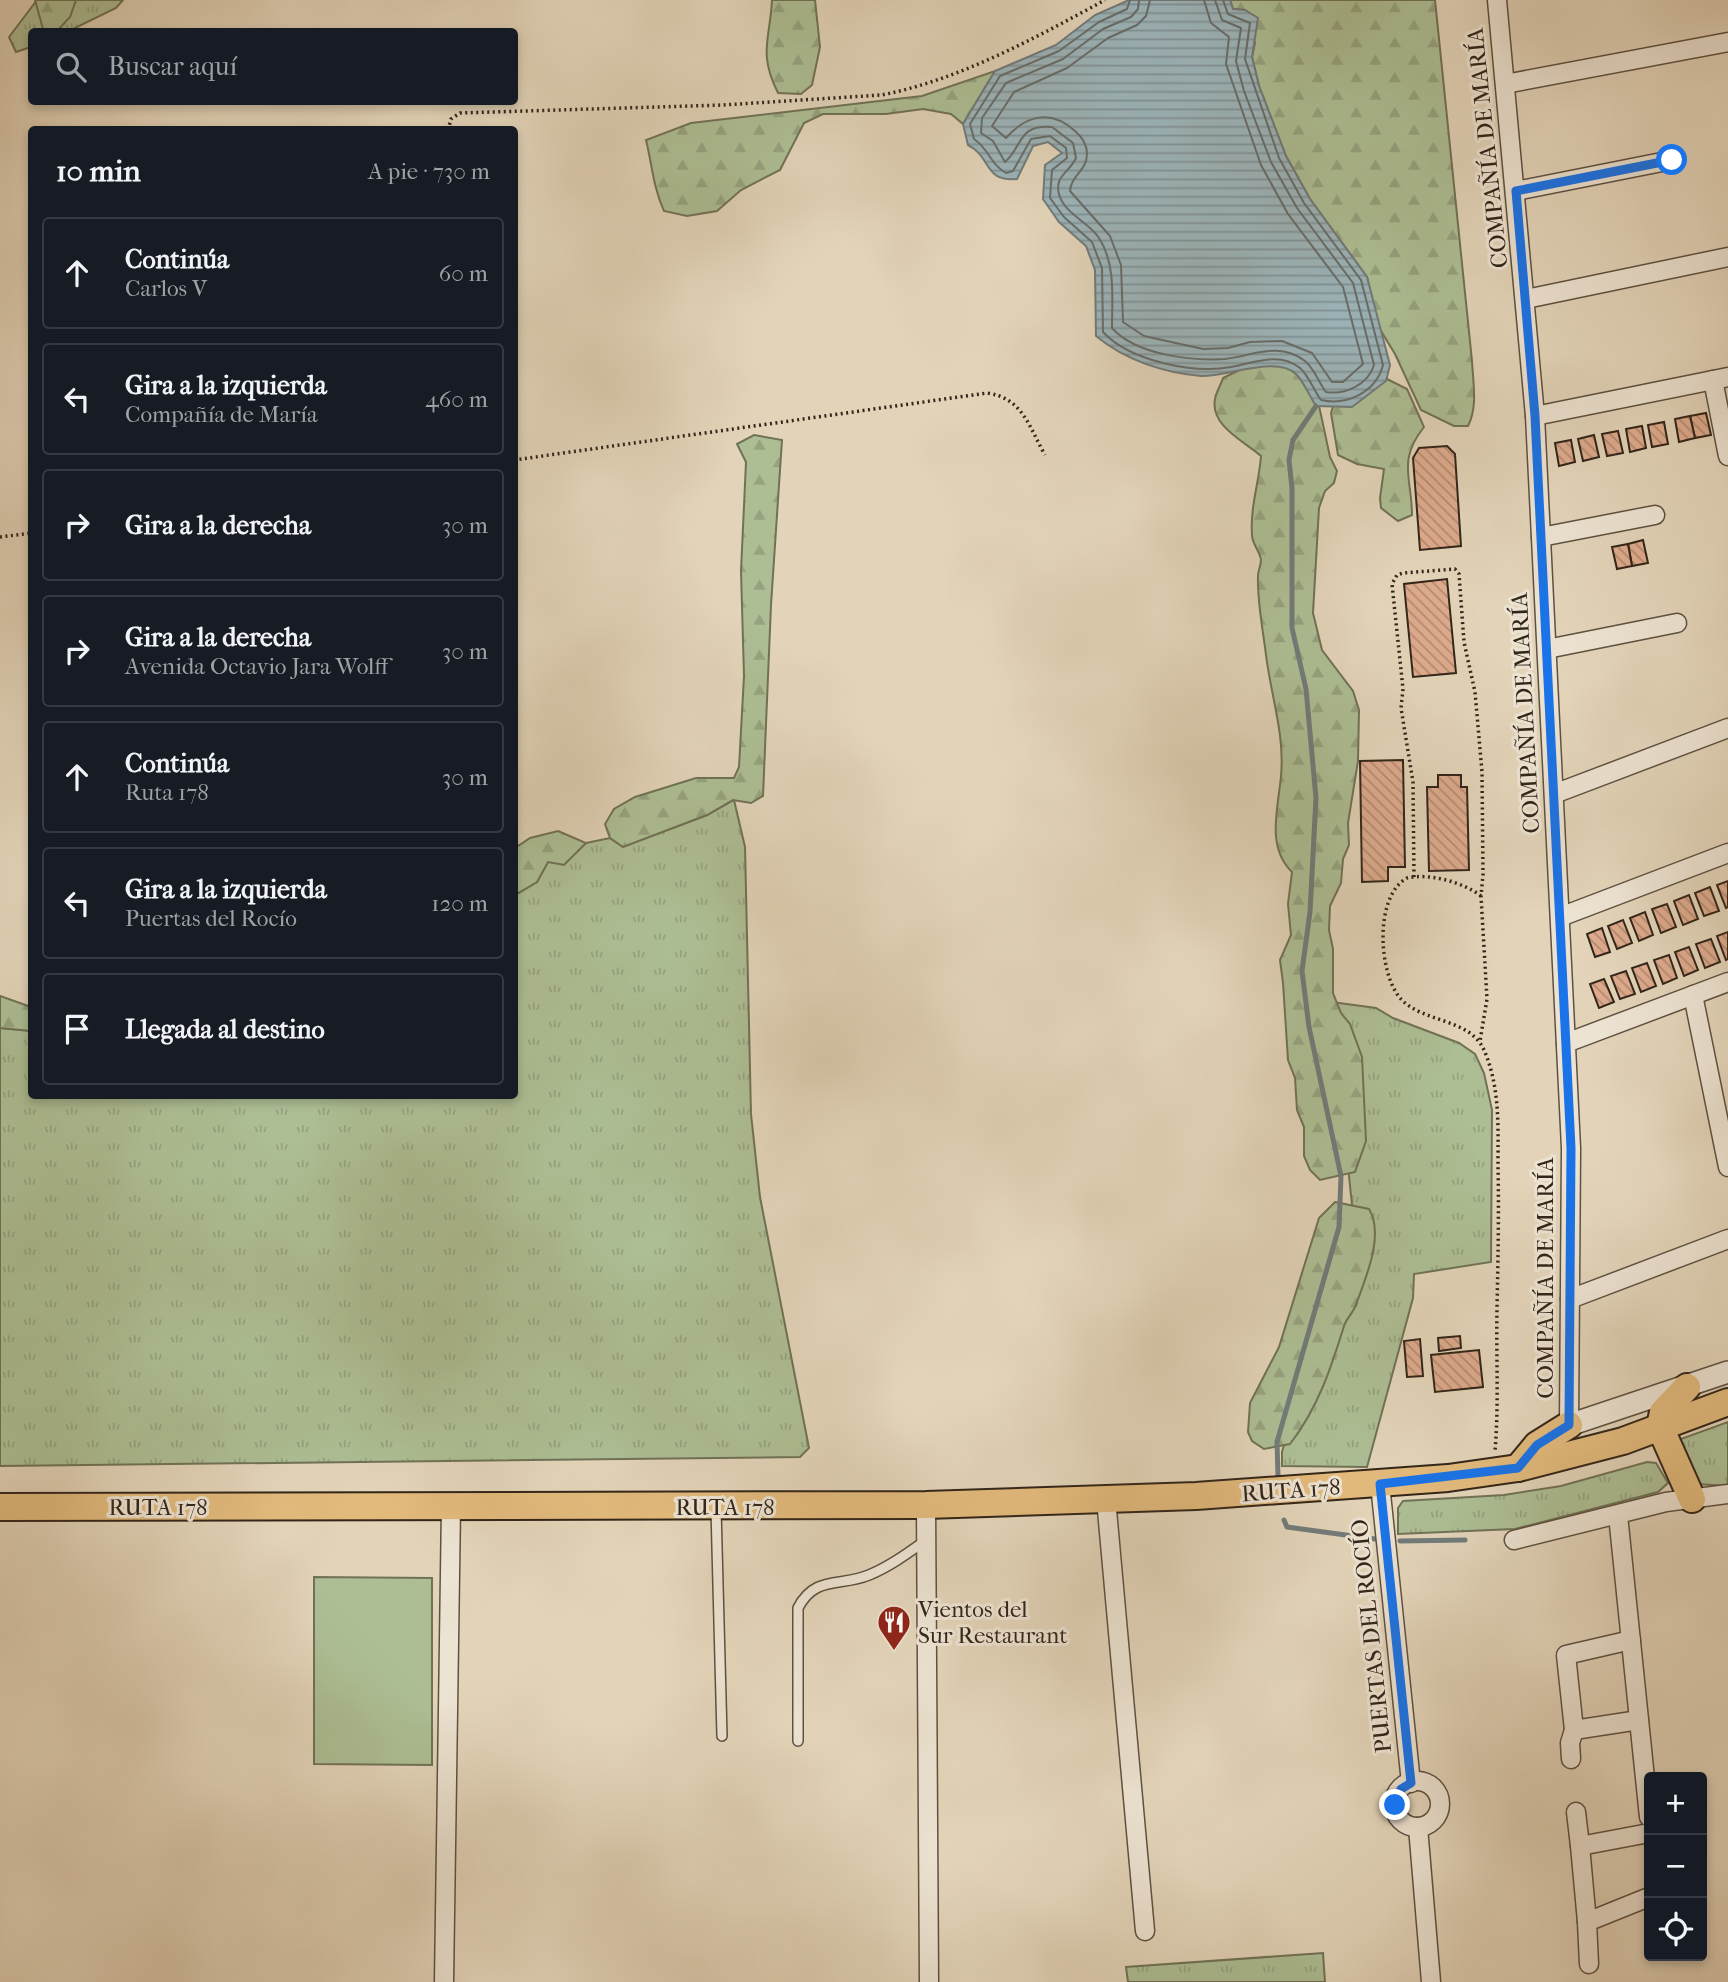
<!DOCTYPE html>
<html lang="es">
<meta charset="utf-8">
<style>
:root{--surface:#171b24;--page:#242831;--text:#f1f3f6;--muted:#9ea1a6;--line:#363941}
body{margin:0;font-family:"IM FELL French Canon",serif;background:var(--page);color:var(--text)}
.controls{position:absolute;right:21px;bottom:21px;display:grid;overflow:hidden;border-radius:7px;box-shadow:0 4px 10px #0003}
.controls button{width:63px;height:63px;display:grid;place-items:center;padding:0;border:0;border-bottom:2px solid var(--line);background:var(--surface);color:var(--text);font:35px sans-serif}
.stop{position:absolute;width:21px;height:21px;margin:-16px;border:5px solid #1a73e8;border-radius:50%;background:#fff}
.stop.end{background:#1a73e8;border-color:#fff;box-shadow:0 2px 7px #0008}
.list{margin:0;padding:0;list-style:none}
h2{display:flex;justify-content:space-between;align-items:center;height:91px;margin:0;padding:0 28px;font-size:30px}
h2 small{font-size:23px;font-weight:400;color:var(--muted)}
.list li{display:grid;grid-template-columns:46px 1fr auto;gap:21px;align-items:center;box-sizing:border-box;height:112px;margin:0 14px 14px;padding:0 14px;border:2px solid var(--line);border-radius:7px}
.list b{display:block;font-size:26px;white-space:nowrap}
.list p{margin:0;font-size:23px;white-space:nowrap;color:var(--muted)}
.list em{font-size:23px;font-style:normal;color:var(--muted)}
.icon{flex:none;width:38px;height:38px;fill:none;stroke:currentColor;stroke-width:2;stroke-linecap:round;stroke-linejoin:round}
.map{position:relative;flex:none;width:1728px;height:1982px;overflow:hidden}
.search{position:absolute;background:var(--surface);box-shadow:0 4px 10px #0003;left:28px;top:28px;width:490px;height:77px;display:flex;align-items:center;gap:18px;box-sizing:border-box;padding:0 24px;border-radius:7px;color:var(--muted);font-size:26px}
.panel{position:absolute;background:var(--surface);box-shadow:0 4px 10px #0003;left:28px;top:126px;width:490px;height:973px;border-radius:7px}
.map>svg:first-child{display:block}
</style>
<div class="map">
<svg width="1728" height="1982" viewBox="0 0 1728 1982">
<defs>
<pattern id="grass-tufts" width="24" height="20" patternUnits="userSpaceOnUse" patternTransform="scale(1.75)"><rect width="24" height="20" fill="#adbe94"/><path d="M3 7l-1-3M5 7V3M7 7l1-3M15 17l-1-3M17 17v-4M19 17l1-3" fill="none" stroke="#95a37f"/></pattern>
<pattern id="forest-firs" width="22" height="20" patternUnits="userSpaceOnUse" patternTransform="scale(1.75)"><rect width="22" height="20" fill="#adbe94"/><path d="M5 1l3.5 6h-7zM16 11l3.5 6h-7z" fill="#95a37f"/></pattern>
<pattern id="water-rules" width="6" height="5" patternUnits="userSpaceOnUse" patternTransform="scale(1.75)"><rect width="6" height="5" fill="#9cb5bb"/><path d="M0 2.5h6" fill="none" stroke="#809397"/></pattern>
<pattern id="building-back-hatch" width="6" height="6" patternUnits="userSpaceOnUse" patternTransform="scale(1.75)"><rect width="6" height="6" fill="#deab8d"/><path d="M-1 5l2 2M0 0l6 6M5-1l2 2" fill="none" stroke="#b58b72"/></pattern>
</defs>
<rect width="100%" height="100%" fill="#e3d4b9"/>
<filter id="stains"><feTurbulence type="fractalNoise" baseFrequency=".00286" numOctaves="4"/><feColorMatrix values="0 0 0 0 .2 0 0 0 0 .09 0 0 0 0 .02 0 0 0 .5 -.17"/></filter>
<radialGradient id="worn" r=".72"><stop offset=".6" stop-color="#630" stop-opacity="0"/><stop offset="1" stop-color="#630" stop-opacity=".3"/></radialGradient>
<g fill="url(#grass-tufts)" stroke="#707256" stroke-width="2">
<polygon points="37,0 123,0 116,8 69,31 32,32 31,47 16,52 9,37"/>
<polygon points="734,800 745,847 751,1114 760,1197 809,1448 800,1457 0,1466 0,1028 31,1031 32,1096 514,1096 515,895 537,882 548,862 586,843 610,838 623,847 707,815"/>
<polygon points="1317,1000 1376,1008 1393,1018 1459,1043 1475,1054 1484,1073 1492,1110 1491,1262 1414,1274 1413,1298 1367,1467 1282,1466 1282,1452 1352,1205 1345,1138"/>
<polygon points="1728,1422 1728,1486 1696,1484 1678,1440"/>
<polygon points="1647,1462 1656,1463 1668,1483 1658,1492 1515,1529 1398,1534 1398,1508 1403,1501 1504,1495 1561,1486"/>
<polygon points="1323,1953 1325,1982 1128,1982 1126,1967"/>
</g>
<g fill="url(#forest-firs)" stroke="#707256" stroke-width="2">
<polygon points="35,0 76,0 70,17 58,30 43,29"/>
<path d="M 772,0 L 815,0 L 820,47 L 812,85 L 801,94 L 778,93 C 758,53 770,40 772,0 Z"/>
<path d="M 1230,0 L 1435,0 L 1472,361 C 1473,382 1478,407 1468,426 L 1454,426 L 1421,410 L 1395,354 L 1378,326 L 1367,277 L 1310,199 L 1286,156 L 1259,86 L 1252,57 L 1255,43 L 1245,10 L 1233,9 Z"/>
<path d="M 995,71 L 963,124 L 951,114 L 923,109 L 886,114 L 823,114 L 804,123 L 780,170 L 741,190 L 717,211 L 687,216 L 664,211 C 653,187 652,164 646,140 L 691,123 L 922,96 Z"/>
<path d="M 1291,354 L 1318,401 L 1330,457 L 1337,471 L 1334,483 L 1325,491 L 1319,508 L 1313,613 L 1322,650 L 1353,691 L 1359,710 L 1358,761 L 1348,823 L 1349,845 L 1343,859 L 1341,883 L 1330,906 L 1329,930 L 1333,949 L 1333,993 L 1341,1013 L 1350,1024 L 1362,1057 L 1366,1141 L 1355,1172 L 1320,1180 L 1310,1170 L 1304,1156 L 1304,1127 L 1297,1110 L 1295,1078 L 1288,1060 L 1283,983 L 1280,960 L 1291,935 L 1288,904 L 1292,872 C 1266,847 1278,809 1281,776 C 1285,735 1271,696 1266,655 C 1263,630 1257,601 1258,576 C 1258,571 1261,565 1261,560 C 1260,551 1252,544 1252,535 C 1250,507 1259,483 1261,456 C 1244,441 1210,426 1215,399 C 1216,392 1221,385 1223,378 L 1256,362 Z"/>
<path d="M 1383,377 L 1407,389 L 1424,427 C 1397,461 1412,478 1412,515 L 1398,521 L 1381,508 L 1380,498 L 1384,469 L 1357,464 L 1338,455 L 1331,413 L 1337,394 Z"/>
<polygon points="754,435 782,440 771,605 763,796 751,803 733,800 707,815 623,847 610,838 605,824 614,809 635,797 696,778 734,778 739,767 744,676 741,571 746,462 737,444"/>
<polygon points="558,831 586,843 564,865 548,862 537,882 515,895 515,848 530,838"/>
<polygon points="0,996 31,1007 31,1031 0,1028"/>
<path d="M 1335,1202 L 1369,1209 C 1385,1235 1365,1280 1355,1307 C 1352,1314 1346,1319 1344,1326 C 1331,1368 1318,1408 1290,1444 L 1264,1449 L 1252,1441 L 1248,1432 L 1250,1403 L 1279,1347 L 1319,1218 Z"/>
</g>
<polygon fill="#adbe94" stroke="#707256" stroke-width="2" points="314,1577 432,1578 432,1765 314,1764"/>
<path fill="url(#water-rules)" stroke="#727b7a" stroke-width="2" d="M 1129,0 L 1230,0 L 1233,9 L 1245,10 L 1258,18 L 1252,57 L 1259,86 L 1286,156 L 1310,199 L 1367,277 L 1390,365 L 1386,381 L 1352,407 L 1316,406 C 1310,397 1304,382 1296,374 C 1276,355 1227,377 1201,376 C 1164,373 1125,360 1096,336 L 1095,270 L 1086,246 L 1059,222 L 1043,199 L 1045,165 L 1062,153 L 1048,142 L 1033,146 L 1017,179 C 983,182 992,157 968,145 L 963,124 L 995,71 L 1056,45 L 1095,15 Z"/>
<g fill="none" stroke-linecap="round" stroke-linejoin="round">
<g stroke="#676d6a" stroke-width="2">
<path d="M 1130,0 L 1127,9 L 1099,22 L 1059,51 L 1000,76 L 970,124 L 974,139 C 989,149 990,164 1006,173 L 1013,171 L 1031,139 L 1050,136 L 1066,148 L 1067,158 L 1052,170 L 1050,198 L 1064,217 L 1092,242 L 1102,268 L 1103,332 C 1130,361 1193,374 1231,367 C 1253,363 1280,351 1300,368 C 1309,376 1314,391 1321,400 C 1347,406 1376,392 1383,365 L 1361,280 L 1304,203 L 1279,158 L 1245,59 L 1250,23 L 1228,14 L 1223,0"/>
<path d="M 1139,0 L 1138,9 L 1131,17 L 1103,29 L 1063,59 L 1006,83 L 982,118 L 981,133 L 993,141 L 1005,162 C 1023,147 1017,124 1052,127 L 1073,143 L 1076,158 C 1070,172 1054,176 1059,194 C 1064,214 1089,222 1099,238 C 1116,264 1112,299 1112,328 C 1136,355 1191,361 1225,359 C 1252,356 1279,341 1305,361 C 1314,368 1319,383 1326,392 C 1345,395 1368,385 1374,365 L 1353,283 L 1297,208 L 1271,162 L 1244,91 L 1236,61 L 1241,28 L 1222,20 L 1215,0"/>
<path d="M 1150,0 L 1146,16 L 1137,25 L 1108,38 L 1067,68 L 1014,92 L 992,126 L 1006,138 C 1026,115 1051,109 1075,131 C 1082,137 1087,144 1087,154 C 1087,171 1071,175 1070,191 L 1110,236 L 1121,265 L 1123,322 L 1144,336 L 1203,349 L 1228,348 L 1250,342 L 1282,341 L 1312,353 L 1332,382 L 1343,382 L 1363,364 L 1343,287 L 1288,214 L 1261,165 L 1226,64 L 1229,37 L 1211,23 L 1204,0"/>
</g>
<g stroke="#727b7a" stroke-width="5">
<polyline points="1278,1477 1277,1442 1339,1227 1341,1176 1309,1027 1302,971 1310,912 1316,798 1306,689 1292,628 1292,488 1289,460 1293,440 1316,406"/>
<polyline points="1284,1520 1287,1527 1375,1539"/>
<polyline points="1400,1541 1465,1540"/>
</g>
</g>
<g fill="url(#building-back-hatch)" stroke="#322519" stroke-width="2">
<polygon points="1706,413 1711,435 1695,438 1690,416"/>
<polygon points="1690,416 1695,438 1679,442 1675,419"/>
<polygon points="1664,422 1668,444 1652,447 1648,425"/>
<polygon points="1642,426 1646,448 1630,452 1626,429"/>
<polygon points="1618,431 1623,453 1607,456 1602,434"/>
<polygon points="1594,435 1599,457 1583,461 1578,439"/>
<polygon points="1571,440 1575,462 1559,466 1555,443"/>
<polygon points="1447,446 1455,454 1461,546 1420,550 1413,458 1419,448"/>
<polygon points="1643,540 1648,563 1632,566 1628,544"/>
<polygon points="1628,544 1632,566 1617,569 1612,547"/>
<polygon points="1447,579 1456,673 1413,677 1404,584"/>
<polygon points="1403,760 1405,867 1388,867 1388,881 1362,882 1360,761"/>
<polygon points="1438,775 1461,775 1461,787 1467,787 1469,870 1429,871 1427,787 1438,787"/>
<polygon points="1728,881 1728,907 1726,908 1717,885"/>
<polygon points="1710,887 1719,911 1704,916 1695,893"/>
<polygon points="1689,895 1698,919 1683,925 1674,901"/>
<polygon points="1667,904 1676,927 1661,933 1652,909"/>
<polygon points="1645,912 1653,935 1639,941 1630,918"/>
<polygon points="1623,920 1632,943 1617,949 1608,926"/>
<polygon points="1602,928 1610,952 1595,957 1587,934"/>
<polygon points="1728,932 1728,959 1726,960 1717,936"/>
<polygon points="1711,939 1720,962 1705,968 1696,944"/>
<polygon points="1689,947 1698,970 1684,976 1675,952"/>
<polygon points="1669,955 1677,978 1663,984 1654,960"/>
<polygon points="1647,963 1656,986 1641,992 1632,968"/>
<polygon points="1626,971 1635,994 1620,999 1611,976"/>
<polygon points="1604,979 1614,1002 1599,1008 1590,984"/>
<polygon points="1460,1336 1461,1348 1439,1351 1438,1338"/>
<polygon points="1420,1339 1423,1376 1407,1377 1404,1341"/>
<polygon points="1479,1350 1483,1387 1435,1392 1431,1355"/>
</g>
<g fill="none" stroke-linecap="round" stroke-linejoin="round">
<defs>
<g id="service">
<polyline points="716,1509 722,1736"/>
<path d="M 798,1741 L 798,1608 C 815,1575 840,1587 869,1575 C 889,1567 908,1553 925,1541"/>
</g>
<g id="minor">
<polyline points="1497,0 1535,416 1571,1148 1569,1425"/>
<polyline points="1505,84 1728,42"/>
<polyline points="1516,191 1672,160"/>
<polyline points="1526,299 1728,257"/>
<polyline points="1713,380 1728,456"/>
<polyline points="1535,416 1728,377"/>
<polyline points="1541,537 1655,515"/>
<polyline points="1547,649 1677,623"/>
<polyline points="1554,794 1728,728"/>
<polyline points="1560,917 1728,853"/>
<polyline points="1693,995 1728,1167"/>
<polyline points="1566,1043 1728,982"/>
<polyline points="1570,1299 1728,1239"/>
<polyline points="1380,1484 1411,1783"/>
<polyline points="1106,1499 1145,1931"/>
<polyline points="926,1505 929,1982"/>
<polyline points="1618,1515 1649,1817"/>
<polyline points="1514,1540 1666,1502 1728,1494"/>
<polyline points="1631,1640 1566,1655 1574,1730 1639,1720"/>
<polyline points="1571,1759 1570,1743 1574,1730"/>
<circle cx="1417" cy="1804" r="23"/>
<polyline points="1576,1812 1580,1846"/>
<polyline points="1418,1827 1431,1982"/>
<polyline points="1649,1833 1580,1846 1587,1922 1649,1897"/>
<polyline points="1587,1922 1589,1964"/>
<polyline points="444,1982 451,1506"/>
</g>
<polyline id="tertiary" points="1569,1425 1728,1372"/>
<g id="primary">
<polyline points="1687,1387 1663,1412 1660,1427 1692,1499"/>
<polyline points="1518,1468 1537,1445 1569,1425"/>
<polyline points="0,1507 926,1505 1196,1496 1448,1478 1518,1468 1623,1441 1728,1402"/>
</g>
</defs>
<use href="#service" stroke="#5e5141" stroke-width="12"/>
<use href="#minor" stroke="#5e5141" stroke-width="21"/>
<use href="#tertiary" stroke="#5e5141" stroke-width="24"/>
<use href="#primary" stroke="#322519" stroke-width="30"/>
<g stroke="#322519" stroke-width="3.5" stroke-dasharray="2 3.5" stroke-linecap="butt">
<path d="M 448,130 L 451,119 L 460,113 L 723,105 L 881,95 C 957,81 1037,37 1105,0"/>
<path d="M 514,460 L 987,393 C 1023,398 1029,427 1045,455"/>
<polyline points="0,537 32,533"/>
<polyline points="1414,877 1413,782 1401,708 1403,689 1392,584 1397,575 1403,573 1455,569 1459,574 1464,642 1475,692 1482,772 1483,875 1481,896 1487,999 1480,1041"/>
<path d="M 1481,896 C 1463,882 1429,873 1407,878 C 1374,896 1378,974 1401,999 C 1423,1023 1470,1018 1484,1050 C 1500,1087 1498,1125 1498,1165 C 1499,1213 1498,1260 1497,1308 C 1496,1356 1499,1403 1495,1451"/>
</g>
<use href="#service" stroke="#ede3d2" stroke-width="9"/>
<use href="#minor" stroke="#ede3d2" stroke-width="18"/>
<use href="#tertiary" stroke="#ede3d2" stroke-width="21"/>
<use href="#primary" stroke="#e2ba7c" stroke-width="26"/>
</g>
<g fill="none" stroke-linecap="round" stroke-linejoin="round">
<polyline stroke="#1a73e8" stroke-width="9" points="1395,1805 1401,1789 1411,1783 1380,1484 1518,1468 1537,1445 1569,1425 1571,1148 1535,416 1516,191 1672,160"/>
</g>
<defs>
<symbol id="restaurant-pin" viewBox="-11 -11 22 30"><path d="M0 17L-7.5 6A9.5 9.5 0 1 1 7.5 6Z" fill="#8f2418" stroke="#ede3d2"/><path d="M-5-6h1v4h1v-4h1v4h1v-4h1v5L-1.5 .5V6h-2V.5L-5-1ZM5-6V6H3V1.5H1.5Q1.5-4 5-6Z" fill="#fff"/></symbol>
</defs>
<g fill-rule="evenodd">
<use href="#restaurant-pin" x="875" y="1603" width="38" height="52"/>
</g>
<g text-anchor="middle" stroke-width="6" stroke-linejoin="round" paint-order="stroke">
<g font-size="23" fill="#322519" stroke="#ede3d2">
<text transform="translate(1487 148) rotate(-96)" y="8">COMPAÑÍA DE MARÍA</text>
<text transform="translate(1525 713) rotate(-93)" y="8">COMPAÑÍA DE MARÍA</text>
<text transform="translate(1545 1278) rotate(-90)" y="8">COMPAÑÍA DE MARÍA</text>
<text transform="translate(1291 1490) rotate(-4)" y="8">RUTA 178</text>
<text x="158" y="1515">RUTA 178</text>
<text x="725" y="1515">RUTA 178</text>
<text transform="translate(1371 1636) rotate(-96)" y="8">PUERTAS DEL ROCÍO</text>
</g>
<g font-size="23" fill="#322519" stroke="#ede3d2" text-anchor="start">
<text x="918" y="1617">Vientos del<tspan x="918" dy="26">Sur Restaurant</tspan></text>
</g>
</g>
<rect width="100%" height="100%" filter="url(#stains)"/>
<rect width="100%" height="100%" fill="url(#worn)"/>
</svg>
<div class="controls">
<button>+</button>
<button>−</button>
<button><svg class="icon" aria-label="locate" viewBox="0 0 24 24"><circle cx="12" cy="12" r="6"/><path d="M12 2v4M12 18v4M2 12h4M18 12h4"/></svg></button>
</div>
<div class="stop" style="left:1672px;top:160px"></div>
<div class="stop end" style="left:1395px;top:1805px"></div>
<div class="search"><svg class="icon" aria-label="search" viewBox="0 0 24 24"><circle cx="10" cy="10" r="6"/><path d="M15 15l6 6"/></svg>Buscar aquí</div>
<section class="panel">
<h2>10 min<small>A pie · 730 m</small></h2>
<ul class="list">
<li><svg class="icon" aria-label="ahead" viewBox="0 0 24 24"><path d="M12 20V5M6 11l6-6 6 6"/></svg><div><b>Continúa</b><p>Carlos V</p></div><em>60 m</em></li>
<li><svg class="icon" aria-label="left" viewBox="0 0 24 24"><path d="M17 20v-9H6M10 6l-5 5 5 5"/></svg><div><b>Gira a la izquierda</b><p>Compañía de María</p></div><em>460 m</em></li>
<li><svg class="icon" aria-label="right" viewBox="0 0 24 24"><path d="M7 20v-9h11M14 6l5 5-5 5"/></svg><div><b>Gira a la derecha</b></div><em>30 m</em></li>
<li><svg class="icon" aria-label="right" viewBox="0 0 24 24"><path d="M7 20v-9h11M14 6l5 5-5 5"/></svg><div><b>Gira a la derecha</b><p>Avenida Octavio Jara Wolff</p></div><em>30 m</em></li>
<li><svg class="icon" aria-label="ahead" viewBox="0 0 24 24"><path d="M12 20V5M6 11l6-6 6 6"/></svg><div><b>Continúa</b><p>Ruta 178</p></div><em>30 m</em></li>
<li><svg class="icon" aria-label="left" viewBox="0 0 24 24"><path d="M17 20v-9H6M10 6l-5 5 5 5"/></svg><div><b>Gira a la izquierda</b><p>Puertas del Rocío</p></div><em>120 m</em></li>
<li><svg class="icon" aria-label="arrive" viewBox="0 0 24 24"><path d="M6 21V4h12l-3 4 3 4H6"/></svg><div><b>Llegada al destino</b></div></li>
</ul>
</section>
</div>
